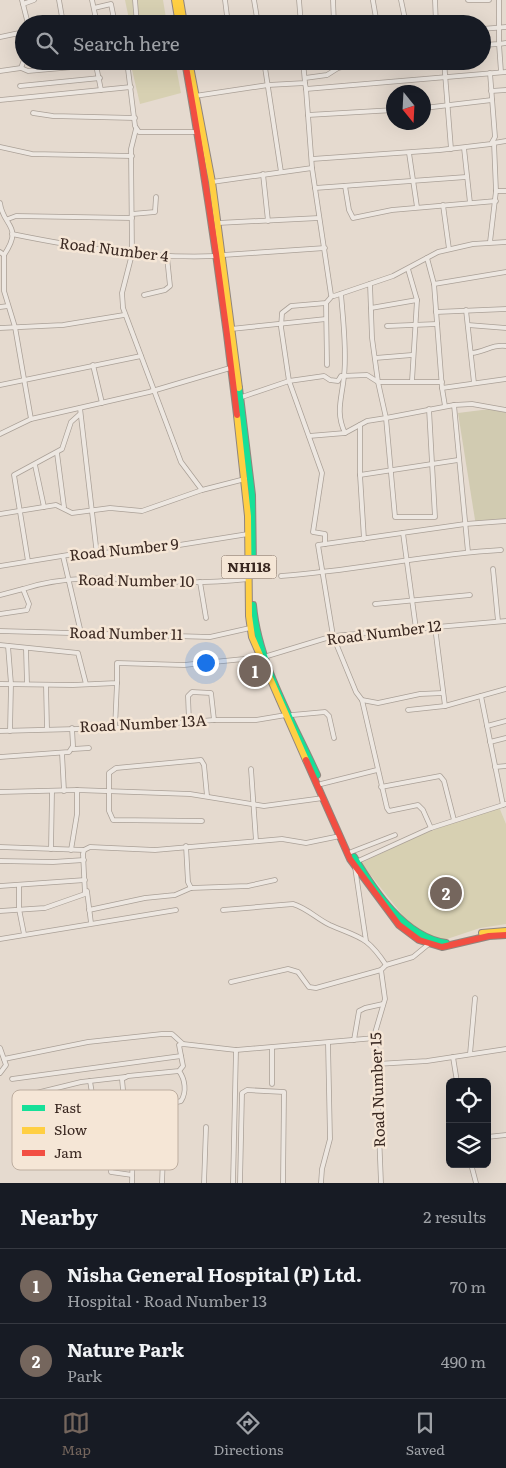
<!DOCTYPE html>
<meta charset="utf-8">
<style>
:root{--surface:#171b24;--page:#242831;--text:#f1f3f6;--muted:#9ea1a6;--line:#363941;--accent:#75665d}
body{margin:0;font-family:Literata,serif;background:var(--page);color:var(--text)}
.controls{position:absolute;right:15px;bottom:15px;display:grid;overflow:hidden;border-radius:8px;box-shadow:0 5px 20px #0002}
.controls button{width:45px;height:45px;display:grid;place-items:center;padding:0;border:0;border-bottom:1px solid var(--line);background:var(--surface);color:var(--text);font:25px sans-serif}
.compass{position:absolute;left:386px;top:85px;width:45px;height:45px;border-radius:50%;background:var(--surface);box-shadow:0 5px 20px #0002;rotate:162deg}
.you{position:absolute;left:205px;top:662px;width:18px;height:18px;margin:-12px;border:4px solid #fff;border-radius:50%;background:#1a73e8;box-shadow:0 0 0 8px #1a73e833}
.badge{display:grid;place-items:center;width:32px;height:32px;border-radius:50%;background:var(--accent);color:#fff;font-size:16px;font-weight:700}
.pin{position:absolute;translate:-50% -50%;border:2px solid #fff;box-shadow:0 1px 5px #0006}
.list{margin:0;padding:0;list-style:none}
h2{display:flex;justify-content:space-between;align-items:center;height:65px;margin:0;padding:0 20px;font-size:21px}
h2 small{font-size:16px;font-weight:400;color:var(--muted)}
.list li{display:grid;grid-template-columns:32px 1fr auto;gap:15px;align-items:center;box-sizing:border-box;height:75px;padding:0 20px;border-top:1px solid var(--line)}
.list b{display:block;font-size:19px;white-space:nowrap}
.list p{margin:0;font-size:16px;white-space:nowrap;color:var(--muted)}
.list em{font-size:16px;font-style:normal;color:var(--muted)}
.icon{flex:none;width:28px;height:28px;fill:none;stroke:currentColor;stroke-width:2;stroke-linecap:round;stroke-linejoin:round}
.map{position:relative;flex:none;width:506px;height:1183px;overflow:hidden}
.search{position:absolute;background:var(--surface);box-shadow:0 5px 20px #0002;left:15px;right:15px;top:15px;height:55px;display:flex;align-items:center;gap:12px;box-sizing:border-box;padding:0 18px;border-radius:28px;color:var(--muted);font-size:19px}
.sheet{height:215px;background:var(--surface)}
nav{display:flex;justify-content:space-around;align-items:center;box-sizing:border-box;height:70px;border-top:1px solid var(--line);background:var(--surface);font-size:14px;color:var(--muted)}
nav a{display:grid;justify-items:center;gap:2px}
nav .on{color:var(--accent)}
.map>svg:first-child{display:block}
</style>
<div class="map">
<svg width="506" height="1183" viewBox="0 0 506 1183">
<rect width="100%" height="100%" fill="#e5dacf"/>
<g fill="#d7d0b2">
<polygon points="125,0 163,0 167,24 130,24"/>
<polygon points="130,61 175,61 181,93 140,104"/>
<polygon points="499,807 506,824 506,924 480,928 447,939 432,939 416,932 361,863 422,834"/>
</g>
<polygon fill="#d1cbb1" points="506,407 506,522 476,526 458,413"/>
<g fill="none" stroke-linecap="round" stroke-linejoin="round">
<defs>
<g id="street">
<polyline points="22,0 28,24"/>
<polyline points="59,0 63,23"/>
<polyline points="92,0 97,24"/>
<polyline points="135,0 137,24"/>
<polyline points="225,0 228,24"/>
<polyline points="254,0 258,24"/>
<polyline points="299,0 301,24"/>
<polyline points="333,0 334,24"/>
<polyline points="401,0 406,24"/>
<polyline points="435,0 436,24"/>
<polyline points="468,0 489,0"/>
<polyline points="373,1 377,24"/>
<polyline points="23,4 34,0"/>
<polyline points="94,8 111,4 115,24"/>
<polyline points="482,29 506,27"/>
<polyline points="0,37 24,32"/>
<polyline points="482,45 499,44 499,0"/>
<polyline points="127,61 135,126 139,132 198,132"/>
<polyline points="264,61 281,172"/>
<polyline points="332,61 335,69"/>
<polyline points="444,61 451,149"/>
<polyline points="21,68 28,71 96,65 101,90"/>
<polyline points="0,71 21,68 24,60"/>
<polyline points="501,72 499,44 506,43"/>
<polyline points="305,78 327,75 338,68 364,61"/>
<polyline points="305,83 306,89 506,72"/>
<polyline points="20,86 100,78"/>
<polyline points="306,89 312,168 331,295 334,296 393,276 438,252 473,244 506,242"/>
<polyline points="491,91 506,90"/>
<polyline points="195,96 268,85 305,83 303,61"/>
<polyline points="0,100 131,87"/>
<polyline points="424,108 492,100"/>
<polyline points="33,113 53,116 135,118"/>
<polyline points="308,115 394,110"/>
<polyline points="136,129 131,149 132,254 122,293 123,308 181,462 202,490 245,479"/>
<polyline points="0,147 32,154 132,156"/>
<polyline points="464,148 470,203"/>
<polyline points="409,153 417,207"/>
<polyline points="312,159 440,150 491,144 495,137 490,73"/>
<polyline points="263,174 268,221"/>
<polyline points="212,182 312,168"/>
<polyline points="345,186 349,210 353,218 392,210 496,201"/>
<polyline points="315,188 466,177"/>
<polyline points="496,191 506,191"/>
<path d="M 0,203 C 3,227 24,225 4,255"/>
<polyline points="443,205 449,249"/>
<polyline points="132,214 155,212 156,197"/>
<polyline points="8,219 16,216 132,218"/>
<polyline points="218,223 319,218"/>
<path d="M 12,234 C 81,248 148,259 217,256"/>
<polyline points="490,242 496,191 494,143 506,141"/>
<polyline points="0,252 4,255 4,291 15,327 31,419"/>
<polyline points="223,255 325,248"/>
<polyline points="427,258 434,284 442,388"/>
<polyline points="408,269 417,300 412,381"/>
<polyline points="370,284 372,338 378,382 442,382"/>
<polyline points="434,284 506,272"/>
<path d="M 341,294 C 343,320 347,350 344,376 C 342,398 335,412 345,433"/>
<polyline points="144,295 165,290 170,286 167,257"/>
<polyline points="332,296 326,303 291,306 282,313 281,327 289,381 324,376 330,380 338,381 341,376 367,375 378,382 386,418 454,405 468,552"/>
<polyline points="326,303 327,365"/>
<polyline points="0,307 8,306"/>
<polyline points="371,308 417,300"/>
<polyline points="466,310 474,383"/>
<polyline points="436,312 506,309"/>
<polyline points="468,325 506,328"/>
<polyline points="387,326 437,324"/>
<polyline points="0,328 63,325 124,315"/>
<polyline points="231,329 326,319"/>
<path d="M 471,353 C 486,352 491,344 506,346"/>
<polyline points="375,358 412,355"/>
<polyline points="93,365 102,403"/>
<polyline points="0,385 141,356"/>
<polyline points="239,398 289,381 322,473 313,532 325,534 325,544"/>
<polyline points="454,405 472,404 506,410"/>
<polyline points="445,406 442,388 506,379"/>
<polyline points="80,408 97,555"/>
<polyline points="0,434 31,419 149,392 230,368"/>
<polyline points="309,436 345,433 367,421 386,418 395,517 435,517 429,409"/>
<polyline points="57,453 64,507"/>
<polyline points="35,465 44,507"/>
<polyline points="360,475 360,425"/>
<polyline points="0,514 56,505 72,513 110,508 142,511 202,490"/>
<polyline points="403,533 416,629"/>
<polyline points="364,539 360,475 458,460"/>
<polyline points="63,556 81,633"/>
<polyline points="28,561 14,475 62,449 71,422 80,414"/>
<polyline points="0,566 74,554 142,551 248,534"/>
<polyline points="493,569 498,621"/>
<path d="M 281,576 C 355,571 427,554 501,550"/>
<polyline points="200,582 206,618"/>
<path d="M 23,589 C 76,572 129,580 184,582 C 205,583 227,581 249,579"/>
<polyline points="0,595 23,589 29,604 27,610 0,614"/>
<polyline points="375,604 470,595"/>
<polyline points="435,627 445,706"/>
<polyline points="0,631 210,637 250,628"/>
<polyline points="0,645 78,653 86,684"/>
<polyline points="8,646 11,684 10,731"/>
<polyline points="26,649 27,684"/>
<polyline points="0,684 73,685 117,683 117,663 184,665 264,657 333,636 506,621"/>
<polyline points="46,685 47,729"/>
<polyline points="443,693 420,694 378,703 362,700 356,692 333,636 318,545 465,524 506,521"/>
<polyline points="481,696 503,805 506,804"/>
<polyline points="362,700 387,808 389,811 418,805 423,810 431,828"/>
<polyline points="408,710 445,706 506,689"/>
<polyline points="292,715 325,712 329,716 334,738"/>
<polyline points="189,721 188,696 192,692 211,693 214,720"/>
<polyline points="487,726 506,721"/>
<polyline points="115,728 117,683"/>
<polyline points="0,731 115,728 214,720 256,720 286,715"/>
<polyline points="490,742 506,738"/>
<polyline points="73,749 89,748"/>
<polyline points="62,753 64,791"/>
<polyline points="0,757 69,752 73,746 72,728"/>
<polyline points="495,767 506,766"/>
<polyline points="251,769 256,841"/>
<polyline points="321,784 377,770"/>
<polyline points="381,787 440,776 444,781 454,820"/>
<polyline points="0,792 77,790 190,794 264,806 323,798"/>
<polyline points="202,821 113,820 109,811 109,773 116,768 201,760 204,765 207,796"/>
<polyline points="186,846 188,882 191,888 248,886 275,880"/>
<polyline points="0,847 84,850"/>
<polyline points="51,849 52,791"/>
<polyline points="71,850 77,814 77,790"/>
<polyline points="351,852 395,835"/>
<polyline points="0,861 53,862 84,860"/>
<polyline points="356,862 431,828 503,805"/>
<polyline points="355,867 366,941"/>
<polyline points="19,885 19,909 24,934"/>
<polyline points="0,886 85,880"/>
<polyline points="87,891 91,923"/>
<polyline points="89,910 145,898 175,895 191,888"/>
<path d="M 223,910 L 293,904 C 307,908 317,919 330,925 C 360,938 367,936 386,965"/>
<polyline points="0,911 45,908 85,894 83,854 84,850 90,847 155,850 282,839 306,843 340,836"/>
<polyline points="0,939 176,910"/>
<polyline points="231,982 288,969 298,972 309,987 316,988 381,970"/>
<polyline points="354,1040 359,1011 365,1008 383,1004"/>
<polyline points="0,1048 6,1065 0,1073"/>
<polyline points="272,1048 272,1084"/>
<polyline points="470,1054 475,998"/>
<polyline points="453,1057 457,1082"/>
<polyline points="4,1059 88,1042 162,1034 172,1034 183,1044"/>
<polyline points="377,1064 427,1061 506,1049"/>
<polyline points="12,1079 181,1056"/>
<polyline points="90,1081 96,1118"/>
<polyline points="16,1098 81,1082 125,1077"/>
<polyline points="157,1107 163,1157 162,1183"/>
<polyline points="143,1110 148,1141"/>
<path d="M 125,1111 L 157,1107 L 181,1101 C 187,1092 185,1079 179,1071"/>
<polyline points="121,1117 133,1140 132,1183"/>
<polyline points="90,1118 93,1148"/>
<polyline points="69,1122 75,1152"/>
<polyline points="23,1134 90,1118 121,1117 125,1111 122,1079 128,1076 179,1071 183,1066 179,1045 183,1044 236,1050 375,1038"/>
<polyline points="487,1137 506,1135"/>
<polyline points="133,1140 162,1143"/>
<polyline points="109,1149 111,1172 132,1175"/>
<path d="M 66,1158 C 86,1144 110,1149 133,1150"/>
<polyline points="471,1164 476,1183"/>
<polyline points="204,1183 206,1127"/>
<polyline points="233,1183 236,1050"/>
<polyline points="240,1183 242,1093 247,1090 284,1092 283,1183"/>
<polyline points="321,1183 322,1169 330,1139 328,1043"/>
<polyline points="381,1183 375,1033 385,999 381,970 386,965 413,957 430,943"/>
</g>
<g id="fast">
<polyline points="239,388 252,495 253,568"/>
<path d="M 253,605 C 258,663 293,722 317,775"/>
<path d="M 354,857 C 374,890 404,937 446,943"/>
</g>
<g id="slow">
<polyline points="175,0 179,24"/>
<polyline points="180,0 184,24"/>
<polyline points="189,61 212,182 239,388"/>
<polyline points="237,415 248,516 249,616 252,637 306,760"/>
<polyline points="482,933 506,931"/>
</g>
<g id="jam">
<path d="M 185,61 C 206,179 223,296 237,415"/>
<polyline points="306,760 350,859 399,925 419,940 442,947 489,936 506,935"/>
</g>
</defs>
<use href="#street" stroke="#aaa097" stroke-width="5.5"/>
<use href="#fast" stroke="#90857e" stroke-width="8"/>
<use href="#slow" stroke="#90857e" stroke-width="8"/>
<use href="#jam" stroke="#90857e" stroke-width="8"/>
<use href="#street" stroke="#ede7e1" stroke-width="4"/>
<use href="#fast" stroke="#16e098" stroke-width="6"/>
<use href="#slow" stroke="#ffcf43" stroke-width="6"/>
<use href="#jam" stroke="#f24e42" stroke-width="6"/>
</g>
<g text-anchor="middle" stroke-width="5" stroke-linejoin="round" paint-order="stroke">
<rect fill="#f5e6d6" stroke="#716057" stroke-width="1" x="221.5" y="555.5" width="55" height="23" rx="4"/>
<g font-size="14" font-weight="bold" fill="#392720">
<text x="249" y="572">NH118</text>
</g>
<g font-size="15" fill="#392720" stroke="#f5e6d6">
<text transform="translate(114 250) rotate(7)" y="5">Road Number 4</text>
<text transform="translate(124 550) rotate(-6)" y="5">Road Number 9</text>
<text transform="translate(136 581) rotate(1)" y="5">Road Number 10</text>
<text transform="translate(384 633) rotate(-7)" y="5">Road Number 12</text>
<text transform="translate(126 634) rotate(1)" y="5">Road Number 11</text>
<text transform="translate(143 724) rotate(-3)" y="5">Road Number 13A</text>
<text transform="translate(378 1090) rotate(-92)" y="5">Road Number 15</text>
</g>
</g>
<rect x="12" y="1090" width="166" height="80" rx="8" fill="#f5e6d6" stroke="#bdad9f" stroke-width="1"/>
<rect x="22" y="1105" width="23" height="6" fill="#16e098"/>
<rect x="22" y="1127" width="23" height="7" fill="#ffcf43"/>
<rect x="22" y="1150" width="23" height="6" fill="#f24e42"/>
<g font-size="14" fill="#392720">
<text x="54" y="1113">Fast</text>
<text x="54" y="1135">Slow</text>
<text x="54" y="1158">Jam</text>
</g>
</svg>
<div class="controls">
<button><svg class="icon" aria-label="locate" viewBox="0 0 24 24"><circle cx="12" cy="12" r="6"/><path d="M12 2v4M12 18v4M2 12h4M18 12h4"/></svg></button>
<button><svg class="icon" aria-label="layers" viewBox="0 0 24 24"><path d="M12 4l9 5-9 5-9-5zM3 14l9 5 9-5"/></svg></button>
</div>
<svg class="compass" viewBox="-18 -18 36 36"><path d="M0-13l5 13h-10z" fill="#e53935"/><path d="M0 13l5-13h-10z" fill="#9ea1a6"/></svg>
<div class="you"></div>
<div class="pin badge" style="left:255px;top:671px">1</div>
<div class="pin badge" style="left:446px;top:893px">2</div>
<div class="search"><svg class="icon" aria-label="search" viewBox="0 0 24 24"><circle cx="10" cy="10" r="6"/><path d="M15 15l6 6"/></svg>Search here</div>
</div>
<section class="sheet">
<h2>Nearby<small>2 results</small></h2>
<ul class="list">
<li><span class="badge">1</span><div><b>Nisha General Hospital (P) Ltd.</b><p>Hospital · Road Number 13</p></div><em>70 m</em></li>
<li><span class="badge">2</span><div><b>Nature Park</b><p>Park</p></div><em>490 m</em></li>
</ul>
</section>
<nav>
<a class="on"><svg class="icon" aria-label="map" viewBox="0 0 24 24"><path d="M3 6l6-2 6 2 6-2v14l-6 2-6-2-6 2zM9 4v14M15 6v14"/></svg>Map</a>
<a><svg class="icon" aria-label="directions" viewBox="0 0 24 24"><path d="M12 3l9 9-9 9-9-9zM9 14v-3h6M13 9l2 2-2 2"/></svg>Directions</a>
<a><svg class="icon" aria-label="saved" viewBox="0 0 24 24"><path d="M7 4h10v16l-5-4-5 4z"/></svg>Saved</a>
</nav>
